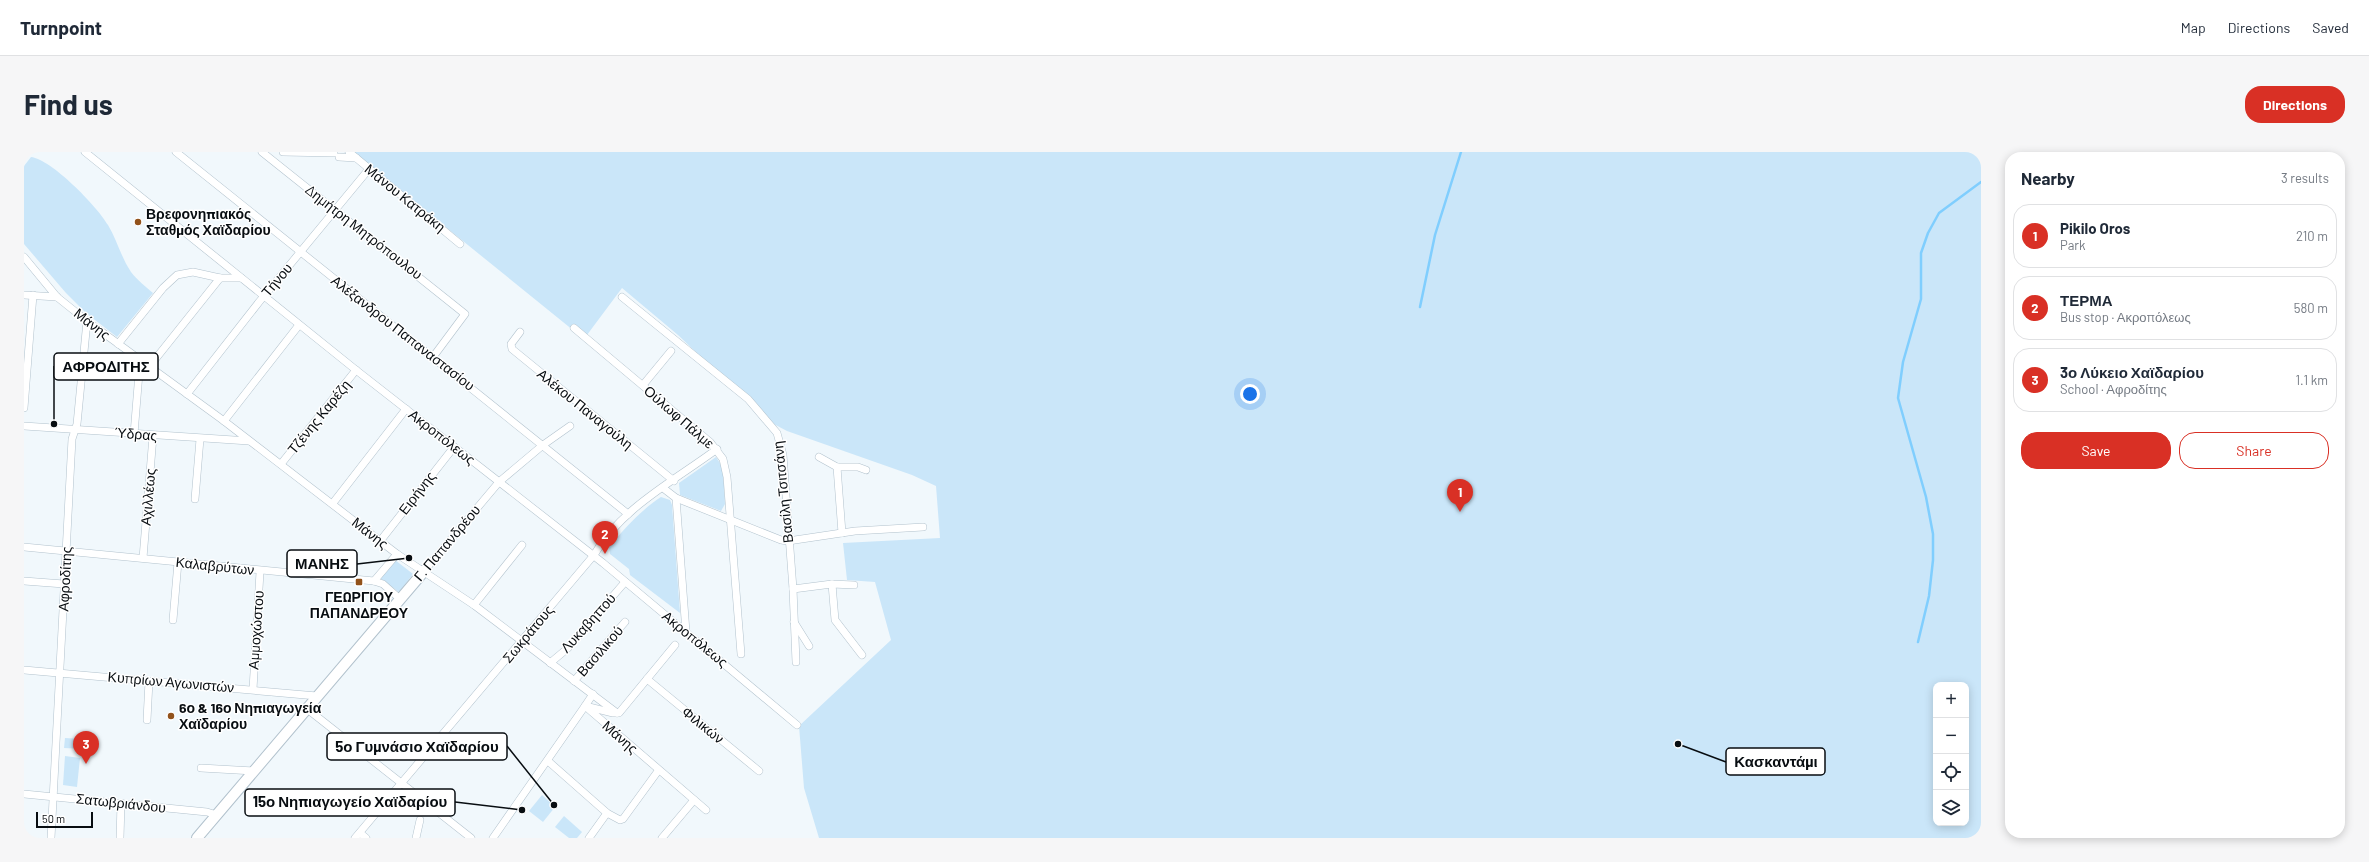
<!DOCTYPE html>
<meta charset="utf-8">
<style>
:root{--surface:#fff;--page:#f6f6f7;--text:#1f2937;--muted:#747a83;--line:#e0e1e3;--accent:#d93025}
body{margin:0;font-family:Barlow,sans-serif;background:var(--page);color:var(--text)}
.controls{position:absolute;right:12px;bottom:12px;display:grid;overflow:hidden;border-radius:8px;box-shadow:0 2px 10px #0003}
.controls button{width:36px;height:36px;display:grid;place-items:center;padding:0;border:0;border-bottom:1px solid var(--line);background:var(--surface);color:var(--text);font:20px sans-serif}
.scale{position:absolute;left:12px;bottom:10px;width:57px;box-sizing:border-box;padding-left:4px;border:2px solid #080d11;border-top:0;font-size:11px;line-height:14px;white-space:nowrap;color:#080d11;-webkit-text-stroke:3px #fff;paint-order:stroke}
.you{position:absolute;left:1226px;top:242px;width:14px;height:14px;margin:-10px;border:3px solid #fff;border-radius:50%;background:#1a73e8;box-shadow:0 0 0 6px #1a73e833}
.badge{display:grid;place-items:center;width:26px;height:26px;border-radius:50%;background:var(--accent);color:#fff;font-size:13px;font-weight:700}
.pin{position:absolute;translate:-50% -33px;filter:drop-shadow(0 1px 2px #0008)}
.pin::after{content:'';position:absolute;top:21px;width:14px;height:12px;background:inherit;clip-path:polygon(0 0,100% 0,50% 100%)}
.list{margin:0;padding:0;list-style:none}
h2{display:flex;justify-content:space-between;align-items:center;height:52px;margin:0;padding:0 16px;font-size:17px}
h2 small{font-size:13px;font-weight:400;color:var(--muted)}
.list li{display:grid;grid-template-columns:26px 1fr auto;gap:12px;align-items:center;box-sizing:border-box;height:64px;margin:0 8px 8px;padding:0 8px;border:1px solid var(--line);border-radius:16px}
.list b{display:block;font-size:15px;white-space:nowrap}
.list p{margin:0;font-size:13px;white-space:nowrap;color:var(--muted)}
.list em{font-size:13px;font-style:normal;color:var(--muted)}
.actions{display:flex;gap:8px;padding:12px 16px}
.actions a{flex:1;padding:9px 0;border:1px solid var(--accent);border-radius:16px;text-align:center;font-size:14px;color:var(--accent)}
.actions .main{background:var(--accent);color:#fff}
.icon{flex:none;width:22px;height:22px;fill:none;stroke:currentColor;stroke-width:2;stroke-linecap:round;stroke-linejoin:round}
.map{position:relative;flex:none;width:1957px;height:686px;overflow:hidden;border-radius:16px}
header{display:flex;align-items:center;gap:24px;box-sizing:border-box;height:56px;padding:0 20px;background:var(--surface);border-bottom:1px solid var(--line)}
header strong{font-size:19px}
nav{display:flex;gap:22px;margin-inline-start:auto;font-size:14px}
.intro{display:flex;align-items:center;justify-content:space-between;box-sizing:border-box;height:96px;padding:0 24px}
h1{margin:0;font-size:28px}
.button{padding:10px 18px;border-radius:16px;background:var(--accent);color:#fff;font-size:14px;font-weight:700}
main{display:flex;gap:24px;padding:0 24px}
aside{flex:1;background:var(--surface);border-radius:16px;box-shadow:0 2px 10px #0003}
.map>svg:first-child{display:block}
</style>
<header>
<strong>Turnpoint</strong>
<nav><a>Map</a><a>Directions</a><a>Saved</a></nav>
</header>
<div class="intro"><h1>Find us</h1><a class="button">Directions</a></div>
<main>
<div class="map">
<svg width="1957" height="686" viewBox="0 0 1957 686">
<rect width="100%" height="100%" fill="#f1f8fc"/>
<g fill="#cae6f9" fill-rule="evenodd">
<path d="M 329,0 L 1957,0 L 1957,686 L 795,686 L 780,636 L 775,574 L 867,488 L 851,430 L 823,428 L 819,391 L 916,386 L 912,334 L 888,323 L 763,279 L 744,269 L 654,183 L 598,136 L 560,187 ZM 1912,533 L 1942,533 L 1942,671 L 1912,671 Z"/>
<path d="M 7,5 C 27,7 73,54 84,73 C 93,88 97,105 107,120 C 113,128 122,135 129,141 L 93,185 L 62,161 L 42,141 L 0,92 L 0,14 Z"/>
<polygon points="692,305 699,316 701,352 697,359 656,343 655,331"/>
<path d="M 637,345 L 646,348 L 648,353 L 656,461 L 606,423 L 605,417 L 586,402 L 585,395 C 601,376 616,359 637,345 Z"/>
<polygon points="371,408 389,422 375,440 356,426"/>
<polygon points="41,586 59,587 59,597 40,596"/>
<polygon points="41,604 56,606 53,635 39,633"/>
<polygon points="518,643 531,655 519,670 505,659"/>
<polygon points="540,664 558,680 553,686 545,686 531,675"/>
</g>
<g fill="none" stroke-linecap="round" stroke-linejoin="round">
<g stroke="#80cefe" stroke-width="2.5">
<polyline points="1396,155 1411,83 1437,0"/>
<polyline points="1894,490 1905,444 1909,408 1909,382 1902,345 1874,246 1879,210 1897,147 1897,101 1904,81 1915,61 1957,30"/>
</g>
<defs>
<g id="street">
<polyline points="61,0 332,218 579,411 773,573"/>
<polyline points="152,0 604,362"/>
<polyline points="238,0 441,162 409,205"/>
<polyline points="259,0 310,1"/>
<polyline points="325,0 436,92"/>
<polyline points="315,5 332,6"/>
<polyline points="0,105 33,145 63,169 200,269 373,402 450,453 593,561"/>
<polyline points="0,143 33,145"/>
<polyline points="598,145 724,247 753,281 759,303 769,437 772,510"/>
<polyline points="550,176 686,290 699,307 703,325 717,502"/>
<polyline points="496,180 487,192 488,197 650,329"/>
<polyline points="94,192 139,136 153,123 169,120 196,126 217,126"/>
<polyline points="125,215 196,126"/>
<polyline points="619,233 647,199"/>
<polyline points="163,242 235,150 345,17"/>
<polyline points="0,256 9,143"/>
<polyline points="200,269 275,173"/>
<polyline points="0,274 225,289"/>
<polyline points="110,282 116,209"/>
<polyline points="795,305 813,315 834,315 842,318"/>
<polyline points="257,312 332,218"/>
<polyline points="813,315 818,381"/>
<polyline points="639,336 652,346 662,480"/>
<polyline points="652,346 757,388 764,389 831,379 899,375"/>
<polyline points="171,347 176,287"/>
<polyline points="309,351 382,257"/>
<polyline points="357,388 430,295"/>
<polyline points="0,395 350,429 359,432 376,447"/>
<polyline points="119,406 129,284"/>
<polyline points="401,418 475,330 519,293 546,274"/>
<polyline points="0,429 40,432"/>
<polyline points="350,429 373,402"/>
<polyline points="808,432 811,468 838,503"/>
<polyline points="769,437 808,432 830,433"/>
<polyline points="450,453 498,393"/>
<polyline points="149,468 154,410"/>
<polyline points="770,470 785,494"/>
<polyline points="526,511 544,496 601,430"/>
<polyline points="0,518 293,544"/>
<polyline points="623,527 735,619"/>
<polyline points="550,529 601,470"/>
<polyline points="229,537 236,420"/>
<polyline points="569,542 561,554 682,658"/>
<polyline points="282,556 447,686"/>
<polyline points="123,568 125,529"/>
<polyline points="524,609 583,661 596,668 599,667 634,619"/>
<polyline points="177,616 230,619"/>
<polyline points="0,642 183,660 193,663"/>
<polyline points="336,681 342,686"/>
<polyline points="27,686 48,287 53,272 63,169"/>
<polyline points="96,686 97,651"/>
<path d="M 331,686 L 570,403 C 597,356 650,329 693,297"/>
<polyline points="392,686 396,668"/>
<polyline points="469,686 561,554 589,561 595,561 651,493"/>
<polyline points="565,686 583,661"/>
<polyline points="638,686 670,648"/>
</g>
<polyline id="secondary" points="173,686 401,418"/>
</defs>
<use href="#street" stroke="#b2c2cd" stroke-width="8"/>
<use href="#secondary" stroke="#b2c2cd" stroke-width="12"/>
<use href="#street" stroke="#fff" stroke-width="7"/>
<use href="#secondary" stroke="#fff" stroke-width="10"/>
</g>
<g fill="#92521b" stroke="#fff" stroke-width="1.5">
<circle cx="114" cy="70" r="4"/>
<rect x="331" y="426" width="8" height="8" rx="2"/>
<circle cx="147" cy="564" r="4"/>
</g>
<g text-anchor="middle" stroke-width="3" stroke-linejoin="round" paint-order="stroke">
<g font-size="14" fill="#080d11" stroke="#fff">
<text transform="translate(381 46) rotate(39)" y="5">Μάνου Κατράκη</text>
<text transform="translate(340 80) rotate(38)" y="5">Δημήτρη Μητρόπουλου</text>
<text transform="translate(253 128) rotate(-50)" y="5">Τήνου</text>
<text transform="translate(68 172) rotate(38)" y="5">Μάνης</text>
<text transform="translate(379 181) rotate(38)" y="5">Αλέξανδρου Παπαναστασίου</text>
<text transform="translate(561 257) rotate(39)" y="5">Αλέκου Παναγούλη</text>
<text transform="translate(295 265) rotate(-51)" y="5">Τζένης Καρέζη</text>
<text transform="translate(655 265) rotate(41)" y="5">Ούλωφ Πάλμε</text>
<text transform="translate(112 282) rotate(5)" y="5">Ύδρας</text>
<text transform="translate(418 285) rotate(38)" y="5">Ακροπόλεως</text>
<text transform="translate(759 340) rotate(-96)" y="5">Βασίλη Τσιτσάνη</text>
<text transform="translate(393 341) rotate(-52)" y="5">Ειρήνης</text>
<text transform="translate(124 345) rotate(-85)" y="5">Αχιλλέως</text>
<text transform="translate(346 381) rotate(38)" y="5">Μάνης</text>
<text transform="translate(423 391) rotate(-50)" y="5">Γ. Παπανδρέου</text>
<text transform="translate(191 414) rotate(6)" y="5">Καλαβρύτων</text>
<text transform="translate(41 427) rotate(-87)" y="5">Αφροδίτης</text>
<text transform="translate(564 471) rotate(-48)" y="5">Λυκαβηττού</text>
<text transform="translate(232 478) rotate(-86)" y="5">Αμμοχώστου</text>
<text transform="translate(504 482) rotate(-50)" y="5">Σωκράτους</text>
<text transform="translate(671 487) rotate(39)" y="5">Ακροπόλεως</text>
<text transform="translate(576 499) rotate(-49)" y="5">Βασιλικού</text>
<text transform="translate(147 530) rotate(5)" y="5">Κυπρίων Αγωνιστών</text>
<text transform="translate(679 573) rotate(39)" y="5">Φιλικών</text>
<text transform="translate(596 585) rotate(41)" y="5">Μάνης</text>
<text transform="translate(97 651) rotate(6)" y="5">Σατωβριάνδου</text>
</g>
<g font-size="14" font-weight="bold" fill="#080d11" stroke="#fff" text-anchor="start">
<text x="122" y="67">Βρεφονηπιακός<tspan x="122" dy="16">Σταθμός Χαϊδαρίου</tspan></text>
<text x="335" y="450" text-anchor="middle">ΓΕΩΡΓΙΟΥ<tspan x="335" dy="16">ΠΑΠΑΝΔΡΕΟΥ</tspan></text>
<text x="155" y="561">6ο &amp; 16ο Νηπιαγωγεία<tspan x="155" dy="16">Χαϊδαρίου</tspan></text>
</g>
</g>
<path fill="none" stroke="#080d11" stroke-width="1.5" d="M30 272L30 214M385 406L333 412M530 653L483 594M1654 592L1702 610M498 658L431 650"/>
<g fill="#080d11" stroke="#fff" stroke-width="1.5">
<circle cx="30" cy="272" r="4"/>
<circle cx="385" cy="406" r="4"/>
<circle cx="530" cy="653" r="4"/>
<circle cx="1654" cy="592" r="4"/>
<circle cx="498" cy="658" r="4"/>
</g>
<g fill="#fff" stroke="#080d11" stroke-width="1.5">
<rect x="30" y="201" width="104" height="27" rx="4"/>
<rect x="263" y="398" width="70" height="27" rx="4"/>
<rect x="303" y="581" width="180" height="27" rx="4"/>
<rect x="1702" y="596" width="99" height="27" rx="4"/>
<rect x="221" y="637" width="210" height="27" rx="4"/>
</g>
<g font-size="15" text-anchor="middle" font-weight="bold" fill="#080d11">
<text x="82" y="220">ΑΦΡΟΔΙΤΗΣ</text>
<text x="298" y="417">ΜΑΝΗΣ</text>
<text x="393" y="600">5ο Γυμνάσιο Χαϊδαρίου</text>
<text x="1752" y="615">Κασκαντάμι</text>
<text x="326" y="655">15ο Νηπιαγωγείο Χαϊδαρίου</text>
</g>
</svg>
<div class="controls">
<button>+</button>
<button>−</button>
<button><svg class="icon" aria-label="locate" viewBox="0 0 24 24"><circle cx="12" cy="12" r="6"/><path d="M12 2v4M12 18v4M2 12h4M18 12h4"/></svg></button>
<button><svg class="icon" aria-label="layers" viewBox="0 0 24 24"><path d="M12 4l9 5-9 5-9-5zM3 14l9 5 9-5"/></svg></button>
</div>
<div class="scale">50 m</div>
<div class="you"></div>
<div class="pin badge" style="left:1436px;top:360px">1</div>
<div class="pin badge" style="left:581px;top:402px">2</div>
<div class="pin badge" style="left:62px;top:612px">3</div>
</div>
<aside>
<h2>Nearby<small>3 results</small></h2>
<ul class="list">
<li><span class="badge">1</span><div><b>Pikilo Oros</b><p>Park</p></div><em>210 m</em></li>
<li><span class="badge">2</span><div><b>ΤΕΡΜΑ</b><p>Bus stop · Ακροπόλεως</p></div><em>580 m</em></li>
<li><span class="badge">3</span><div><b>3ο Λύκειο Χαϊδαρίου</b><p>School · Αφροδίτης</p></div><em>1.1 km</em></li>
</ul>
<div class="actions"><a class="main">Save</a><a>Share</a></div>
</aside>
</main>
